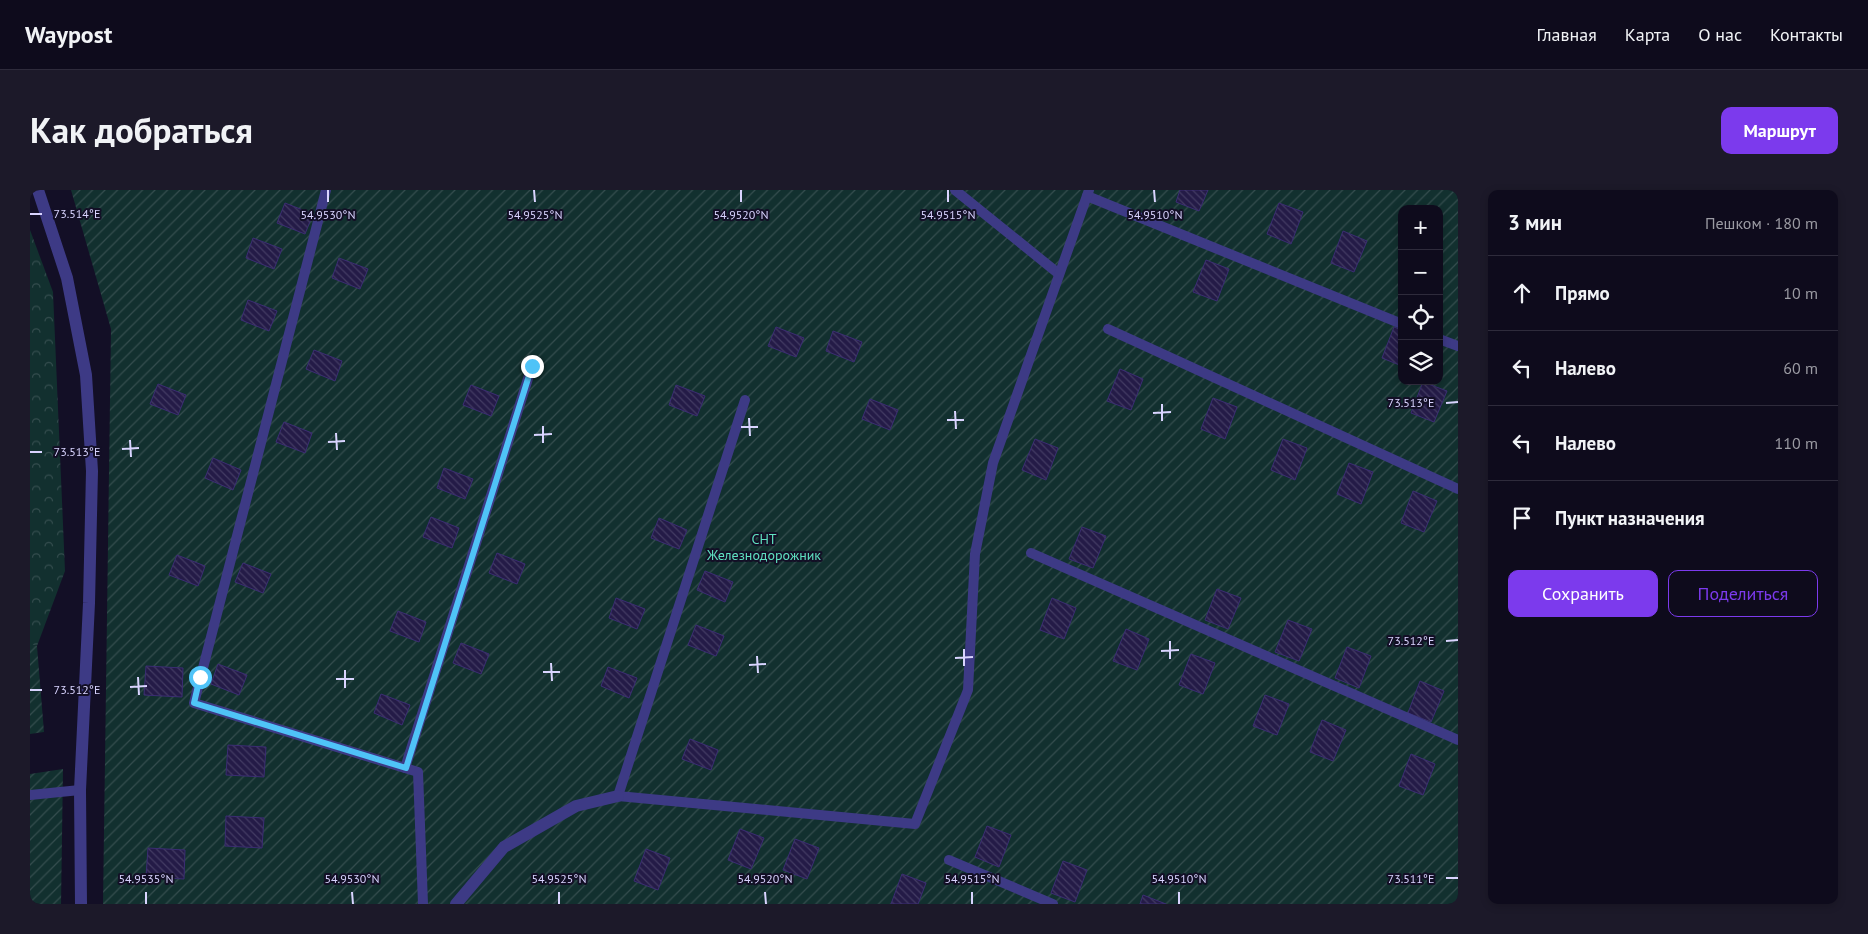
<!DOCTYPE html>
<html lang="ru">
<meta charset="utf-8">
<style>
:root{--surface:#0e0b1c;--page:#1c1929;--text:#f1f3f6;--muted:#9b9ba3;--line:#2e2b3b;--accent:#7c3aed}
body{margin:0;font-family:"PT Sans",sans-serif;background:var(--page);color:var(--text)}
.controls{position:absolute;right:15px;top:15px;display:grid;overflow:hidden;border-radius:10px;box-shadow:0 2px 8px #0003}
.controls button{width:45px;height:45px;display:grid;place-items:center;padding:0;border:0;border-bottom:1px solid var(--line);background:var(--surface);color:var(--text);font:25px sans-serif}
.stop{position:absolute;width:15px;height:15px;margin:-11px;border:4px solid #4fc3f7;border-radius:50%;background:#fff}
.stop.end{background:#4fc3f7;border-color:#fff;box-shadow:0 1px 5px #0008}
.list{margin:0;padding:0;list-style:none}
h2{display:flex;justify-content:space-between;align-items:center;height:65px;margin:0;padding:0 20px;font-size:21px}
h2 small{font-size:16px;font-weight:400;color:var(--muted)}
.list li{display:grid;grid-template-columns:32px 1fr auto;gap:15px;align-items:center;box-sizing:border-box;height:75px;padding:0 20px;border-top:1px solid var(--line)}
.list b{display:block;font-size:19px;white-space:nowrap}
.list em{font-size:16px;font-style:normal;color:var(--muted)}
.actions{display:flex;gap:10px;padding:15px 20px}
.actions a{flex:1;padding:11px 0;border:1px solid var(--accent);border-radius:10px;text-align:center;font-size:18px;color:var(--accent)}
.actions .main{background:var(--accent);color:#fff}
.icon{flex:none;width:28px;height:28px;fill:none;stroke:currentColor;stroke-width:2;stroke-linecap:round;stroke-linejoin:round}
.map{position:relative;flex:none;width:1428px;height:714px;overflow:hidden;border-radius:10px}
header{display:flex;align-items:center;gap:30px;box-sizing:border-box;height:70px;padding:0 25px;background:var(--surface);border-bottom:1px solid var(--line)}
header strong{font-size:24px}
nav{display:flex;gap:28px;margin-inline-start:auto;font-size:18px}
.intro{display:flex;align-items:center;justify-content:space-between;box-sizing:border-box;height:120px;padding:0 30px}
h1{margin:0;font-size:35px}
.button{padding:12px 22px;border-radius:10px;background:var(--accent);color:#fff;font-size:18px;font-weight:700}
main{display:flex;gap:30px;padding:0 30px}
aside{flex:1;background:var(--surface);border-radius:10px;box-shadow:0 2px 8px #0003}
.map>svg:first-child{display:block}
</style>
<header>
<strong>Waypost</strong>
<nav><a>Главная</a><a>Карта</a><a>О нас</a><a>Контакты</a></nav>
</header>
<div class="intro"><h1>Как добраться</h1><a class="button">Маршрут</a></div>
<main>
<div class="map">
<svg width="1428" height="714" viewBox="0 0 1428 714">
<defs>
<pattern id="forest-crowns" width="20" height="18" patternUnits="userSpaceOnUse" patternTransform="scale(1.25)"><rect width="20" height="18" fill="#12302f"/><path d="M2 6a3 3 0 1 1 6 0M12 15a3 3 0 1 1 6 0" fill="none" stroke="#344d4e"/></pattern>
<pattern id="garden-furrows" width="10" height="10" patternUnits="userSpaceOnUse" patternTransform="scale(1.25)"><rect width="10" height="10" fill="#12302f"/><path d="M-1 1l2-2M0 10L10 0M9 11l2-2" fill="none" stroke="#344d4e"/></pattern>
<pattern id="building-back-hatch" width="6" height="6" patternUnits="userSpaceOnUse" patternTransform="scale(1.25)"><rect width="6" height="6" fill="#241b47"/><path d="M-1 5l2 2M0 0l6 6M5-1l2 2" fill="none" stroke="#433b63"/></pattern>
</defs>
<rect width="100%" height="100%" fill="#130f26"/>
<polygon fill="url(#forest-crowns)" points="0,40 23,102 35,381 7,456 0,455"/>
<g fill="url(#garden-furrows)" fill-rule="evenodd">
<path d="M 41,0 L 1428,0 L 1428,714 L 73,714 L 81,139 ZM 1372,19 L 1409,19 L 1409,191 L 1372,191 Z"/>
<polygon points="0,454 7,456 14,542 0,544"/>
<polygon points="33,579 31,714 0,714 0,584"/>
</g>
<g fill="url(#building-back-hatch)" stroke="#3b2d73">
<polygon points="1150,0 1178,0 1169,21 1146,12"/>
<polygon points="255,13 283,24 275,44 247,33"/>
<polygon points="1249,13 1273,22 1261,54 1237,44"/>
<polygon points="1313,41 1337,51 1324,82 1301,73"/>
<polygon points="223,48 252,59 244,79 216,68"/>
<polygon points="309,68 338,79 330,99 302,88"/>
<polygon points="1176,70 1199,79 1187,111 1163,102"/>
<polygon points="218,110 247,121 239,141 211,130"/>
<polygon points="746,137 774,148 766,167 738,156"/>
<polygon points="1364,137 1372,140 1372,176 1352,168"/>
<polygon points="803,141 832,152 824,172 796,161"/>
<polygon points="284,160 312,171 305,191 276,179"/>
<polygon points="1090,179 1113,189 1101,220 1077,211"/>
<polygon points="1393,192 1417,201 1404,232 1381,223"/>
<polygon points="128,194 156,205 148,225 120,214"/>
<polygon points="441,195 469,206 461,226 433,215"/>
<polygon points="646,195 675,206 667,226 639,215"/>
<polygon points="1183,208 1207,217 1195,249 1171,239"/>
<polygon points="840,209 868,220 860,240 832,229"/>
<polygon points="254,232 282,243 275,263 246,252"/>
<polygon points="1005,249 1028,258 1016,290 992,280"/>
<polygon points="1253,249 1277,258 1265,290 1241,280"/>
<polygon points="183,268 211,280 203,300 175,288"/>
<polygon points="1319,273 1343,282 1331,314 1307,304"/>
<polygon points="414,278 443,289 435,309 407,298"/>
<polygon points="1383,301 1407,311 1394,342 1371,333"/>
<polygon points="401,327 429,338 422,358 393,347"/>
<polygon points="629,328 657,340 649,359 621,348"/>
<polygon points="1052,337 1076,346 1063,378 1039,369"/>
<polygon points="467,363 495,374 487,394 459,383"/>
<polygon points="147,365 175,376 168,396 139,385"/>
<polygon points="213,373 241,384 233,403 205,392"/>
<polygon points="675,381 703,392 695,412 667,400"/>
<polygon points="1187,399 1211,408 1198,439 1175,430"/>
<polygon points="586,408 615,419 607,439 579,428"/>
<polygon points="1022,408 1046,418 1034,449 1010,440"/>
<polygon points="368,421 396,432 389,452 360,441"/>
<polygon points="1258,430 1282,439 1269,471 1245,462"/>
<polygon points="666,435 694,446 686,466 658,455"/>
<polygon points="1096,439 1119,449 1107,480 1083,471"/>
<polygon points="431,453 459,464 451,484 423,473"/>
<polygon points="1317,457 1341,466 1329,498 1305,488"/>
<polygon points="1161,464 1185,473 1173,504 1149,495"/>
<polygon points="188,474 217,485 209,505 181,494"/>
<polygon points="116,476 153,478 152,507 114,505"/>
<polygon points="578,477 607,488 599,508 571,496"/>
<polygon points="1390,491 1414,501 1401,532 1378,523"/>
<polygon points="351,504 380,515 372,535 344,523"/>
<polygon points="1235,505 1259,514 1247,545 1223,536"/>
<polygon points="1292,530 1316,540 1303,571 1280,562"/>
<polygon points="660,549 688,560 681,580 652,569"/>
<polygon points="198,555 236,557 234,587 196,585"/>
<polygon points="1381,564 1405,574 1393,605 1369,596"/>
<polygon points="196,626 234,628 232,658 195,656"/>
<polygon points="957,636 981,645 969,677 945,667"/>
<polygon points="710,639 734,648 721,679 698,670"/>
<polygon points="765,649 789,658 777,689 753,680"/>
<polygon points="118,658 155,660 154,689 116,687"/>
<polygon points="616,659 640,668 628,700 604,691"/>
<polygon points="1033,671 1057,680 1045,712 1021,703"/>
<polygon points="872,684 896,693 888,714 861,714"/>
<polygon points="1113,705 1136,714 1110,714"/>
</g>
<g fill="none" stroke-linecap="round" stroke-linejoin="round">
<g stroke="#3d3a85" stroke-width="10">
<polyline points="296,0 164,513 388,582 393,714"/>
<polyline points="925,0 1029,84"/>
<polyline points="1057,6 1372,134"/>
<polyline points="1078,139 1428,299"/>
<polyline points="1409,149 1428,156"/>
<polyline points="715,210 588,606 885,634 938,500 945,364 963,273 1059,0"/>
<polyline points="1001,363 1428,550"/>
<polyline points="375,578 502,176"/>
<polyline points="0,605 50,600"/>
<polyline points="919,670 1023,714"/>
</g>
<g stroke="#3d3a85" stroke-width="12">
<polyline points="8,0 37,88 56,185 62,281 59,413 50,600 51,714"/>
<polyline points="426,714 474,657 546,616 588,606"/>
</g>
</g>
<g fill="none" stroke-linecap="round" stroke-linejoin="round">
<polyline stroke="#4fc3f7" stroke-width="6" points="170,487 164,513 376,578 502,176"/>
</g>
<path fill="none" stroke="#d9d4ff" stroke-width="2" d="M 298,0 L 298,12M 504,0 L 505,12M 711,0 L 711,12M 918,0 L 918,12M 1124,0 L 1125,12M 0,24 L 12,24M 1416,213 L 1428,212M 1132,214 L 1132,231M 925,221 L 926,239M 1123,223 L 1141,222M 719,228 L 720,246M 917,230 L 934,230M 513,236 L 513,253M 711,237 L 728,237M 306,243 L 307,260M 504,245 L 522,244M 100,250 L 101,267M 298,252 L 315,251M 92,259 L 109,258M 0,262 L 12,262M 1140,451 L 1140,469M 1416,451 L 1428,450M 934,459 L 934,476M 1131,461 L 1149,460M 727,466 L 728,483M 925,468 L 943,467M 521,473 L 522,491M 719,475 L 736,474M 315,480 L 315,498M 513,482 L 530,482M 108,487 L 109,505M 306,489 L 324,489M 100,497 L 117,496M 0,500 L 12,500M 1416,688 L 1428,688M 116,702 L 116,714M 322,702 L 323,714M 529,702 L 529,714M 735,702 L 736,714M 942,702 L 942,714M 1149,702 L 1149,714"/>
<g text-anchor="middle" stroke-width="4" stroke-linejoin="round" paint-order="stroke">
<g font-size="14" fill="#5fe0c0" stroke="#130f26">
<text x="734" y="354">СНТ<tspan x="734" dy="16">Железнодорожник</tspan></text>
</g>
</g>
<g font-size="12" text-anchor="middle" fill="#d9d4ff" stroke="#130f26" stroke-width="4" stroke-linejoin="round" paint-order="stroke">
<text x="47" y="28">73.514°E</text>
<text x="298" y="29">54.9530°N</text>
<text x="505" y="29">54.9525°N</text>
<text x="711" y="29">54.9520°N</text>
<text x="918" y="29">54.9515°N</text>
<text x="1125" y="29">54.9510°N</text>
<text x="1381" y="217">73.513°E</text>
<text x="47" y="266">73.513°E</text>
<text x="1381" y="455">73.512°E</text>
<text x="47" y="504">73.512°E</text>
<text x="1381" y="693">73.511°E</text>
<text x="116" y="693">54.9535°N</text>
<text x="322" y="693">54.9530°N</text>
<text x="529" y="693">54.9525°N</text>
<text x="735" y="693">54.9520°N</text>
<text x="942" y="693">54.9515°N</text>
<text x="1149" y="693">54.9510°N</text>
</g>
</svg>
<div class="controls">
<button>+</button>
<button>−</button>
<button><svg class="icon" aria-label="locate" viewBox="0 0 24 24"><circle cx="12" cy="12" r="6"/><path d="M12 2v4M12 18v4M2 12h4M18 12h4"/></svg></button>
<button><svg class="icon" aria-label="layers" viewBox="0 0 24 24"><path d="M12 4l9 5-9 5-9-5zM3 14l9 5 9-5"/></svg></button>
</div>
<div class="stop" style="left:170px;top:487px"></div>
<div class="stop end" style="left:502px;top:176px"></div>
</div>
<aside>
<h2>3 мин<small>Пешком · 180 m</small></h2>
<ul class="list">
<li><svg class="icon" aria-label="ahead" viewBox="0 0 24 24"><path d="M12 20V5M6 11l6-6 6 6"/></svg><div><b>Прямо</b></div><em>10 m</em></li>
<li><svg class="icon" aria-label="left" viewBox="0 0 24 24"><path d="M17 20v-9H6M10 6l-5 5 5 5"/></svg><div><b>Налево</b></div><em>60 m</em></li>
<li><svg class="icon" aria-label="left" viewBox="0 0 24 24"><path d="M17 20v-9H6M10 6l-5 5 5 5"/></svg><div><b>Налево</b></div><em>110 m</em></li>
<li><svg class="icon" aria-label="arrive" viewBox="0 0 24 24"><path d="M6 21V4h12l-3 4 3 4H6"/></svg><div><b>Пункт назначения</b></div></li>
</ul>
<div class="actions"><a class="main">Сохранить</a><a>Поделиться</a></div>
</aside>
</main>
